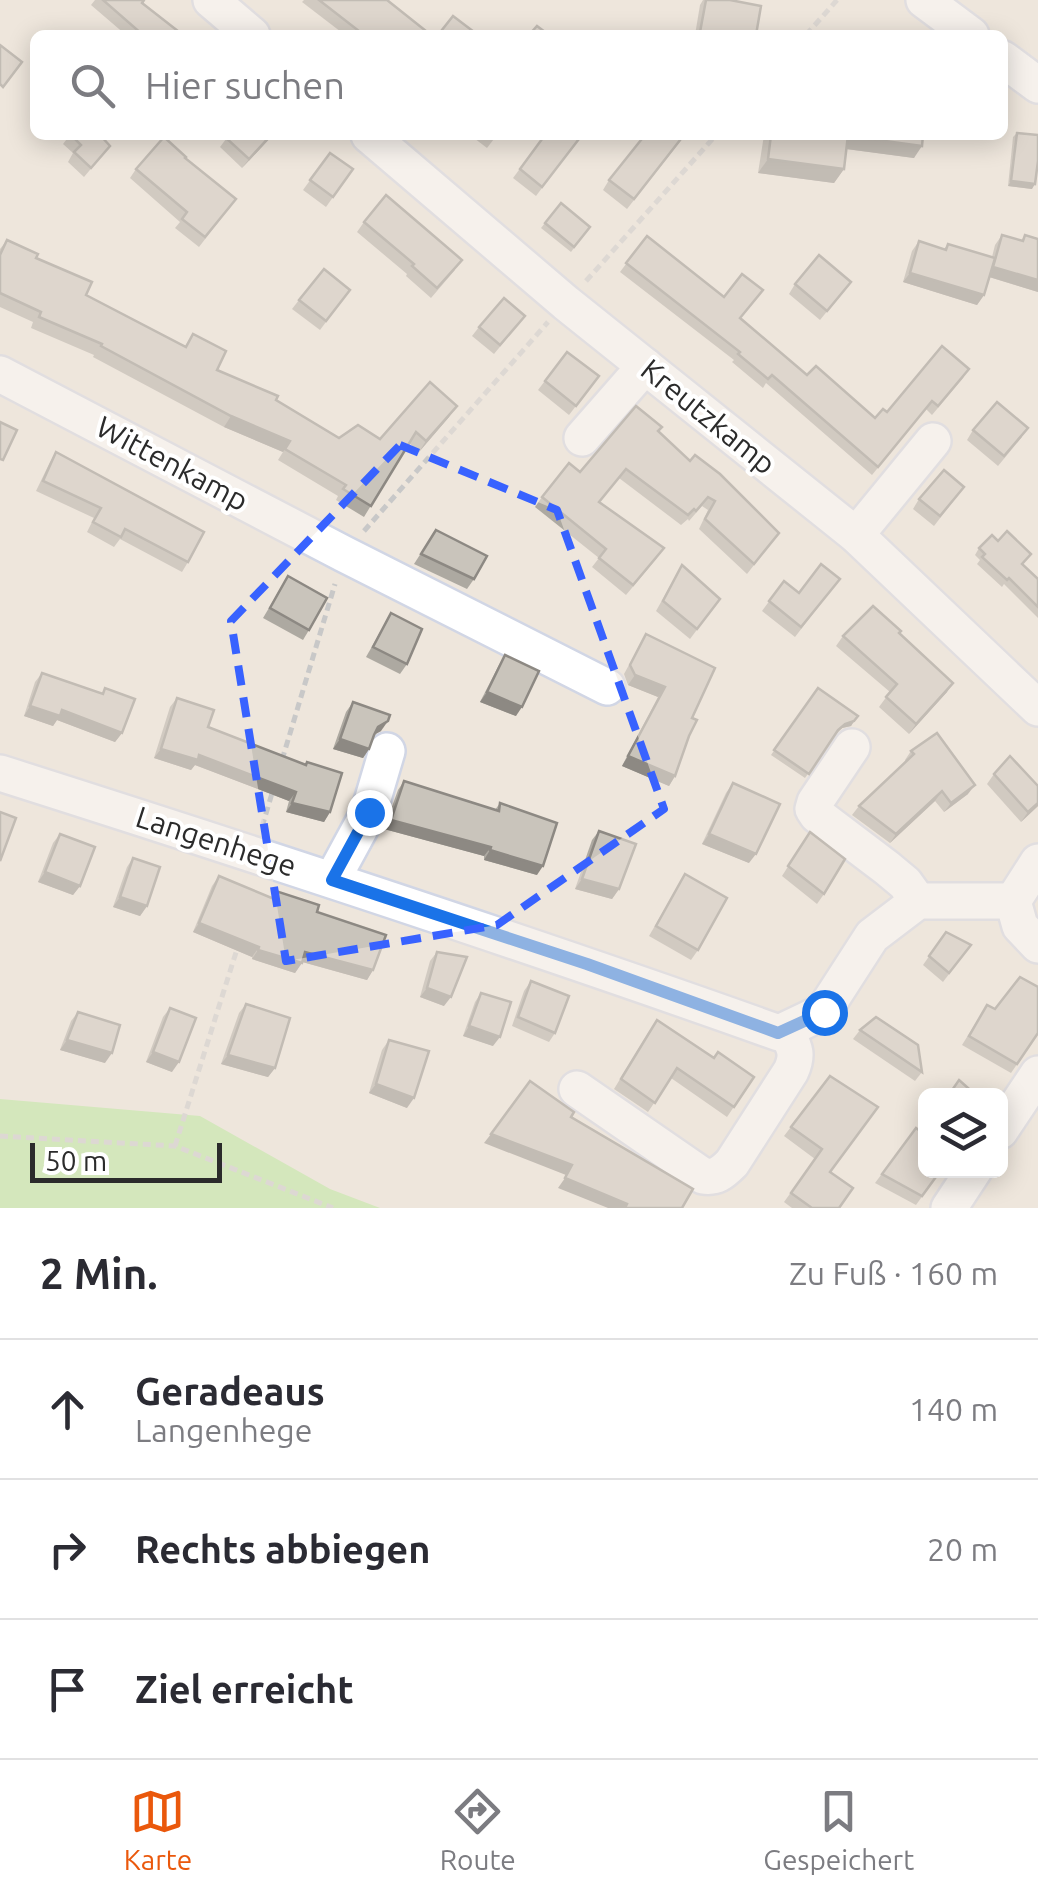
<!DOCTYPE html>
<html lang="de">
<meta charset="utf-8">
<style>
:root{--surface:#fff;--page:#f2f2f3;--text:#2b2b33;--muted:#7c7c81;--line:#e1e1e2;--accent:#ea580c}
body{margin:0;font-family:Ubuntu,sans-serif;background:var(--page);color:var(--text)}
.controls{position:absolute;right:30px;bottom:30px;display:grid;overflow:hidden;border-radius:15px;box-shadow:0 5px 25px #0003}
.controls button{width:90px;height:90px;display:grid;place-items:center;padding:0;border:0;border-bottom:2px solid var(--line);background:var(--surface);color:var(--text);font:50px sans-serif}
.scale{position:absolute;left:30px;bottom:25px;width:192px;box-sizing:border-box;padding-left:10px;border:5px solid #2b2b2b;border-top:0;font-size:28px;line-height:35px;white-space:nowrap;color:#2b2b2b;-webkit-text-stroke:8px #fff;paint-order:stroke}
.stop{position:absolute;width:30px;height:30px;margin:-22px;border:8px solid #1a73e8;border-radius:50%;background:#fff}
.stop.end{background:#1a73e8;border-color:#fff;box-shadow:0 2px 10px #0008}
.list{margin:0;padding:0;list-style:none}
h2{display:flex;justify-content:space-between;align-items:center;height:130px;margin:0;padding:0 40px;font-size:42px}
h2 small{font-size:32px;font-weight:400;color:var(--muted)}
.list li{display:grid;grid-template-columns:65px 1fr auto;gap:30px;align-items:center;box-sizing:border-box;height:140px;padding:0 40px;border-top:2px solid var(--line)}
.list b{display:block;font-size:38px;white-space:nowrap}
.list p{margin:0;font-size:32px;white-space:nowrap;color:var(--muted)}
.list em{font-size:32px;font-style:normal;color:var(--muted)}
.icon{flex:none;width:55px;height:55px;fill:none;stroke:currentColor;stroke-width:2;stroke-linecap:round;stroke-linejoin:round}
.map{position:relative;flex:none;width:1038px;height:1208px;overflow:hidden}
.search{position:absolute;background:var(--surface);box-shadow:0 5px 25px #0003;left:30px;right:30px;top:30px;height:110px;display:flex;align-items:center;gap:25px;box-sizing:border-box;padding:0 35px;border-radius:15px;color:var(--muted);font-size:38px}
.sheet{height:550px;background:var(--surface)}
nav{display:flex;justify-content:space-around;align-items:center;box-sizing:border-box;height:140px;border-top:2px solid var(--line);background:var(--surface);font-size:28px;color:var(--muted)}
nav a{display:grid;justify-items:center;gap:5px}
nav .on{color:var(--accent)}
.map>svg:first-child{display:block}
</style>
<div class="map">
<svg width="1038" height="1208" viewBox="0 0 1038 1208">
<rect width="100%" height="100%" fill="#eee6dc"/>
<polygon fill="#b3e995" points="0,1099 200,1116 330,1189 380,1208 0,1208"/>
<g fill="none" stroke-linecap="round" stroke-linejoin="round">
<defs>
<g id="minor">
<polyline points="211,0 252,35"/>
<polyline points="924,0 971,35"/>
<polyline points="1003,59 1038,85"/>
<polyline points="369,135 566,303 856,535 1038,708"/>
<polyline points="0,374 344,554 607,687"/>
<polyline points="582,438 645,366"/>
<polyline points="856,535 933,441"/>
<polyline points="852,747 815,802 813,809 817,815 887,868 905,883 918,901"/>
<path d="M 0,773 C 261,856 521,941 779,1033 L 823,1012 L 872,936 L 918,901 L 1013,901"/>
<polyline points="1038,862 1013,901 1020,926 1038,945"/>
<polyline points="332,880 369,812 387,751"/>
<path d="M 577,1089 L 703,1176 C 716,1178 722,1173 732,1163 L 791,1071 C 799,1053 794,1047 786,1030"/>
<polyline points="1000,1131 1038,1074"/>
<polyline points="949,1208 974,1170"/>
</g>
</defs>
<use href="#minor" stroke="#d1d6e5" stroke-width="40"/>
<g stroke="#c8c8c8" stroke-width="5" stroke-dasharray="8 5" stroke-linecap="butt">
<polyline points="806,35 837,0"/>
<polyline points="586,281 716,135"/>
<polyline points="364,531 548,322"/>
<polyline points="282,760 335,584"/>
<polyline points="262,827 273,790"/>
<polyline points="0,1136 175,1146 333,1208"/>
<polyline points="175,1146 238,946"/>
</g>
<use href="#minor" stroke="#fff" stroke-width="35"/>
</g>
<g fill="#ada9a1">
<polygon points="95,0 145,0 143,4 183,35 126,35 91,5"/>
<polygon points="304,0 387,0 431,35 345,35 302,2"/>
<polygon points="703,0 730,0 756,35 695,35 700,5"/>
<polygon points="1017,133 1032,189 1008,186 1013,137"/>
<polygon points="70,135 100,135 110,146 84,177 68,162 73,153 63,144"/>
<polygon points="229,135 273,135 242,168 220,147"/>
<polygon points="470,135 497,135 487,148"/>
<polygon points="545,135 582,135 536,196 513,178"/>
<polygon points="685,135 627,209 603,190 609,180"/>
<polygon points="764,135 923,135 914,158 846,149 844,169 834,183 758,173"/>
<polygon points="330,153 353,169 326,207 303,190"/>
<polygon points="136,169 236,199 199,247 175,228 180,222 130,178"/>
<polygon points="561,203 590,227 571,252 541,228"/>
<polygon points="364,222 455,270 431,298 406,276 407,274 357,232"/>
<polygon points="1002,235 1021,241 1025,235 1038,292 989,277 984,295 977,305 903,282 912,251 919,241 944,249 948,244 992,257 995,245"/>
<polygon points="647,236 807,375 875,418 964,377 932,415 926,409 872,475 766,383 763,388 732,362 734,360 620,272"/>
<polygon points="7,240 36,258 86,295 185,346 193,334 217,370 276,400 339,438 380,439 449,417 419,452 409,443 364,517 336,500 338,496 278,460 283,452 224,427 93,357 94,355 31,328 33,322 0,307 0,249"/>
<polygon points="851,282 820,320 789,294 795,284"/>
<polygon points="350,290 320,330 292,309 299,300"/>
<polygon points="525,316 494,354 472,336 479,327"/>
<polygon points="567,352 599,376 569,415 538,390"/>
<polygon points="973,430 1022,437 998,466 967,440"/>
<polygon points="658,431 690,461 779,533 747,574 699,529 708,510 702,506 689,521 688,519 681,525 619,478 599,502 657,558 626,595 592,567 599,558 535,507 542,497 580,472"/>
<polygon points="56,452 188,562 182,572 120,539 114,547 87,532 94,518 36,491 50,462"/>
<polygon points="964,487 934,526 913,509 919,499"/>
<polygon points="436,530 474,579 467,589 414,564"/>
<polygon points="979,548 1023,565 1038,579 1038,618 1004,584 1002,587 977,564 980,560 975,555"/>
<polygon points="682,565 720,599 690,639 656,611"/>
<polygon points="288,576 309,630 303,640 263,618"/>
<polygon points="840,579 795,637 762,611 784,581 799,593"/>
<polygon points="391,613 407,664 400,674 366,657"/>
<polygon points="646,634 692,718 675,776 669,786 622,766 658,697 628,685 624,674"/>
<polygon points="899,634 947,692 909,734 879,707 890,692 836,646 843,636"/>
<polygon points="505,655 516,716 480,702 499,665"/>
<polygon points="42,673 102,693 105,688 122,733 115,742 57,720 53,726 24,716 35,682"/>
<polygon points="818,688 858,716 851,726 842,728 835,735 805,778 771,755"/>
<polygon points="177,698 208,727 330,812 324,822 286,812 289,801 195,765 191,770 154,758 170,707"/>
<polygon points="353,702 381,731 373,735 369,749 363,758 333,749 346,712"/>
<polygon points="911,751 968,794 944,812 935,801 890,843 852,815 859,806 906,762 905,760"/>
<polygon points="994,774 1038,786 1038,806 1021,822 987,784"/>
<polygon points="404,781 495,810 500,803 537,875 484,860 484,856 384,829 398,790"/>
<polygon points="733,783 749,863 702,844 726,793"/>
<polygon points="599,831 619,889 612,899 575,889 592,840"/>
<polygon points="810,832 824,894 817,904 782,876"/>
<polygon points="60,834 80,886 73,895 38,882 53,843"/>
<polygon points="133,858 147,906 140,916 113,907 127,867"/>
<polygon points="685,874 698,950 691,960 649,936"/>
<polygon points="219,876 271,898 276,891 317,912 373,970 367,980 302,962 295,973 252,959 252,957 193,932 212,886"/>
<polygon points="946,932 971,945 943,982 923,965"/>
<polygon points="437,952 444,1006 420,997 430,961"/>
<polygon points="531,981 555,1033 549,1042 512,1026 524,991"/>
<polygon points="481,993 493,1046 463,1036 475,1002"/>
<polygon points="246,1004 275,1068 268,1077 221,1064 239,1013"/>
<polygon points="987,1005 1038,1033 1011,1073 962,1045"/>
<polygon points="170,1008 172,1072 146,1062 163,1017"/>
<polygon points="78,1012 105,1063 60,1050 71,1021"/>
<polygon points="650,1030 714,1058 754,1077 727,1117 671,1078 648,1112 614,1089"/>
<polygon points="860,1030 922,1072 915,1081 853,1039"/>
<polygon points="389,1040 407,1108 369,1093 382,1050"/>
<polygon points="830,1076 830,1173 839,1208 792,1208 784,1202 815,1159 784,1136"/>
<polygon points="916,1128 941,1170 916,1205 875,1183"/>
</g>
<g fill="#8d8983">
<polygon points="271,135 273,135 242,168 249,159"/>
<polygon points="847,136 922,146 914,158 839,148"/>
<polygon points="768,159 844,169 834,183 758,173"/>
<polygon points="1011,181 1035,184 1032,189 1008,186"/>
<polygon points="993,267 1038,280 1038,292 986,276"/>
<polygon points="910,273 984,295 977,305 903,282"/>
<polygon points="457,406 449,417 419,452 426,441"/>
<polygon points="231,416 290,441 283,452 224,427"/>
<polygon points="635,675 665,687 658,697 628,685"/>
<polygon points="953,683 947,692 909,734 916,724"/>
<polygon points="487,692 522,707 516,716 480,702"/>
<polygon points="30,706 62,710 122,733 115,742 57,720 53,726 24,716"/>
<polygon points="388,721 381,731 372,736 378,727"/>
<polygon points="854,721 851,726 842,728 834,735 845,724"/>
<polygon points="340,739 369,749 363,758 333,749"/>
<polygon points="161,749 199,755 296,792 289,801 195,765 191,770 154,758"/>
<polygon points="628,756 675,776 669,786 622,766"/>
<polygon points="975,785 968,794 944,812 951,803"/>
<polygon points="942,791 935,801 890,843 896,834"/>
<polygon points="292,803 330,812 324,822 286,812"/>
<polygon points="1038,803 1038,806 1021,822 1028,812"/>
<polygon points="391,820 491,847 484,856 384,829"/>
<polygon points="709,834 756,854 749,863 702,844"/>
<polygon points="490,850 543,866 537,875 484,860"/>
<polygon points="45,872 80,886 73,895 38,882"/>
<polygon points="582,879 619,889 612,899 575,889"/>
<polygon points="120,897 147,906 140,916 113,907"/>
<polygon points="199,923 259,947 252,957 193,932"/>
<polygon points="258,950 302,963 295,973 252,959"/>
<polygon points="305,952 373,970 367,980 299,961"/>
<polygon points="427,988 451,997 444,1006 420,997"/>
<polygon points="469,1026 500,1037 493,1046 463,1036"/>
<polygon points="67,1040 112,1053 105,1063 60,1050"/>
<polygon points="153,1052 179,1062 172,1072 146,1062"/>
<polygon points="228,1055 275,1068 268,1077 221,1064"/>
<polygon points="376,1084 414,1098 407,1108 369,1093"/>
<polygon points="491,1134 572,1165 566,1175 484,1143"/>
<polygon points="565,1178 627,1204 624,1208 608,1208 558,1188"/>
</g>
<g fill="#c9c4bb" stroke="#8d8983" stroke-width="2.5">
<polygon points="103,0 144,0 142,3 183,35 143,35"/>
<polygon points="319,0 387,0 431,35 364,35"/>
<polygon points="706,0 730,0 761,6 756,35 717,35 700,32"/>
<polygon points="453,16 478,35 438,35"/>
<polygon points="537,26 549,35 529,35"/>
<polygon points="0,45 22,62 3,87 0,84"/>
<polygon points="1017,133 1038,135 1038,161 1035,184 1011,181"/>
<polygon points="71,135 100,135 110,146 91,168 74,152 81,145"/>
<polygon points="229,135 271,135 249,159 226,138"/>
<polygon points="545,135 582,135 542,187 520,169"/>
<polygon points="645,135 684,135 634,199 609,180"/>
<polygon points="771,135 848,135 844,169 768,159"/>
<polygon points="848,135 923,135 922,146 848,136"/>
<polygon points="164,137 186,157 185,158 236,199 205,237 182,219 187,212 136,169"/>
<polygon points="330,153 353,169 333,197 310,180"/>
<polygon points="386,195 462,260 437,288 412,266 414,264 364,222"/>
<polygon points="561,203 590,227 574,247 545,223"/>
<polygon points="1002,235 1023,241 1025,235 1038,239 1038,280 993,267"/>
<polygon points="647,236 724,297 742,274 763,290 740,318 807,375 816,366 875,418 883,409 887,412 942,346 969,369 938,406 932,401 878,467 772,375 768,379 738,354 740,352 626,263"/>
<polygon points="7,240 38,254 36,258 92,282 86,295 186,347 193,334 226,351 217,370 278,396 276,400 339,438 358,425 380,439 430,382 457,406 426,441 416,432 371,506 343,489 346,485 285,449 290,441 231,416 101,346 102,344 39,317 41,312 0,293 0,255"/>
<polygon points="919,241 946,250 948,244 995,258 984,295 910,273"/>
<polygon points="819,255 851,282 827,311 795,284"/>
<polygon points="324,269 350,290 326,321 299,300"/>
<polygon points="504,298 525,316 500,345 479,327"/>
<polygon points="567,352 599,376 576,406 545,381"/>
<polygon points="997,402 1028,428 1004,456 973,430"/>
<polygon points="636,406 662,427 658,431 690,461 695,455 720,474 779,533 754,564 705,519 715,501 708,497 696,511 694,509 688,515 626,469 599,502 664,548 633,585 599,558 606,549 542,497 569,463 580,472"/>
<polygon points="0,422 17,430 3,460 0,459"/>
<polygon points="56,452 204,532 188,562 125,529 121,537 93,522 101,508 43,481"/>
<polygon points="944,470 964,487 940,516 919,499"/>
<polygon points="436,530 487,556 474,579 421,554"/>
<polygon points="1007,531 1031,554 1022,564 1038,579 1038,607 1009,578 1007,580 982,557 985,554 979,548 992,535 998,541"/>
<polygon points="821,564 840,579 801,627 769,601 784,581 799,593"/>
<polygon points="682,565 720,599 697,629 663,601"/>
<polygon points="288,576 327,598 309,630 270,608"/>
<polygon points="873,606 901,631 899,633 953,683 916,724 886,697 897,684 843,636"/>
<polygon points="391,613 422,629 407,664 373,647"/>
<polygon points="646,634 715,668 692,718 697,720 689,736 675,776 628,756 665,687 635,675 630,665"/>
<polygon points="505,655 539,671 522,707 487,692"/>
<polygon points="42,673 103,694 105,688 135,699 122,733 62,710 60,716 30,706"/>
<polygon points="818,688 858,716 854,721 845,724 838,730 809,774 774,750"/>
<polygon points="177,698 214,710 208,727 306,765 307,762 342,773 330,812 292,803 296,792 199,755 198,760 161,749"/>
<polygon points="353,702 390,715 388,721 378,727 374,735 369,749 340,739"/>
<polygon points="937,733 975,785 951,803 942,791 896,834 859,806 914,754 911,751"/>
<polygon points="1010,756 1038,786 1038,803 1028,812 994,774"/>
<polygon points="404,781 499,811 500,803 557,823 543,866 490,850 491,847 391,820"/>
<polygon points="733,783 780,804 756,854 709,834"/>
<polygon points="0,812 16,818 0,861"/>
<polygon points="599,831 636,844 619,889 582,879"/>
<polygon points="810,832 845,859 824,894 788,866"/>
<polygon points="60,834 95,847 80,886 45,872"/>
<polygon points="133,858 160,867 147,906 120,897"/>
<polygon points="685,874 727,898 698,950 656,926"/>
<polygon points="219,876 274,899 276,891 319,905 317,912 386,935 373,970 305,952 302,963 258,950 259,947 199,923"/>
<polygon points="946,932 971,945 949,973 929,956"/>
<polygon points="437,952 467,957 451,997 427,988"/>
<polygon points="1020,977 1038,987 1038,1033 1017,1064 969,1036 987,1005 995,1009"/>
<polygon points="531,981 569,996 555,1033 518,1017"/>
<polygon points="481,993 511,1002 500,1037 469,1026"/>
<polygon points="246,1004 290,1018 275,1068 228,1055"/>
<polygon points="170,1008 196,1018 179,1062 153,1052"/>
<polygon points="78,1012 120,1025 112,1053 67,1040"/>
<polygon points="876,1017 918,1045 922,1072 860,1030"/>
<polygon points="657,1020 714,1058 718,1052 754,1077 734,1107 677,1068 655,1103 621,1079"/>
<polygon points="389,1040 429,1051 414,1098 376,1084"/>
<polygon points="830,1076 878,1107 830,1172 853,1188 839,1208 812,1208 791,1193 822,1149 791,1127"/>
<polygon points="959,1080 977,1096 948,1096"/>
<polygon points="530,1081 574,1112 571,1117 693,1189 682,1208 625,1208 627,1204 565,1178 572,1165 491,1134"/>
<polygon points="916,1128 923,1133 926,1129 926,1170 941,1170 922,1196 882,1174"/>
</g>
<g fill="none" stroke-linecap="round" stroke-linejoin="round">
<polyline stroke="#1a73e8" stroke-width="12" points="369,812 332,880 587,964 778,1033 824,1012"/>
</g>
<path d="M0 0H1038V1208H0ZM 400,445 L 557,510 L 664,809 L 497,925 L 286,961 L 231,621 Z" fill="#eee6dc" fill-opacity=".55" fill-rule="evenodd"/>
<path fill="none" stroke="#3862ff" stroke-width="8" stroke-dasharray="20 12" stroke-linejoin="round" d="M 400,445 L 557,510 L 664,809 L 497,925 L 286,961 L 231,621 Z"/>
<g text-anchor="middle" stroke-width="8" stroke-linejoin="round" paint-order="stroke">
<g font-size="30" fill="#2b2b2b" stroke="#fff">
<text transform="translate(708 417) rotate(39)" y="10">Kreutzkamp</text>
<text transform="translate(172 464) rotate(28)" y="10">Wittenkamp</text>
<text transform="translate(216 842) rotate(18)" y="10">Langenhege</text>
</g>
</g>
</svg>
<div class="controls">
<button><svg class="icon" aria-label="layers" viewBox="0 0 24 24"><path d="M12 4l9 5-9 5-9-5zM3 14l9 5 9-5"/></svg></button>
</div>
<div class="scale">50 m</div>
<div class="stop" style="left:824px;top:1012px"></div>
<div class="stop end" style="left:369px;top:812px"></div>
<div class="search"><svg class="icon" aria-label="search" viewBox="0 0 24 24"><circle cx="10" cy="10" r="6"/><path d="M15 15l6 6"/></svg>Hier suchen</div>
</div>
<section class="sheet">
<h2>2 Min.<small>Zu Fuß · 160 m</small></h2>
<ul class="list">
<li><svg class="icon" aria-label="ahead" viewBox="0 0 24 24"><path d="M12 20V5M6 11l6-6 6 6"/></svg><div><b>Geradeaus</b><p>Langenhege</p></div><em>140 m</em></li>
<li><svg class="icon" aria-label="right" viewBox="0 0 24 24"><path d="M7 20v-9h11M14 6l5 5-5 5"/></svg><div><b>Rechts abbiegen</b></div><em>20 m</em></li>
<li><svg class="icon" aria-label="arrive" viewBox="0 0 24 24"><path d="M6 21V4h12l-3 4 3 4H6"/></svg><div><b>Ziel erreicht</b></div></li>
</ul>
</section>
<nav>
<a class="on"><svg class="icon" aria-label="map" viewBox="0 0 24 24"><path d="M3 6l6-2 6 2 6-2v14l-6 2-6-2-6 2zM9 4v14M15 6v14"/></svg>Karte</a>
<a><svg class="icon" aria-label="directions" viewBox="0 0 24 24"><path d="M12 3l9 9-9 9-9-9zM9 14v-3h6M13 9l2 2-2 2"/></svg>Route</a>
<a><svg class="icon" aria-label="saved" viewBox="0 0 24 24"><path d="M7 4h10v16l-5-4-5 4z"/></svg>Gespeichert</a>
</nav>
